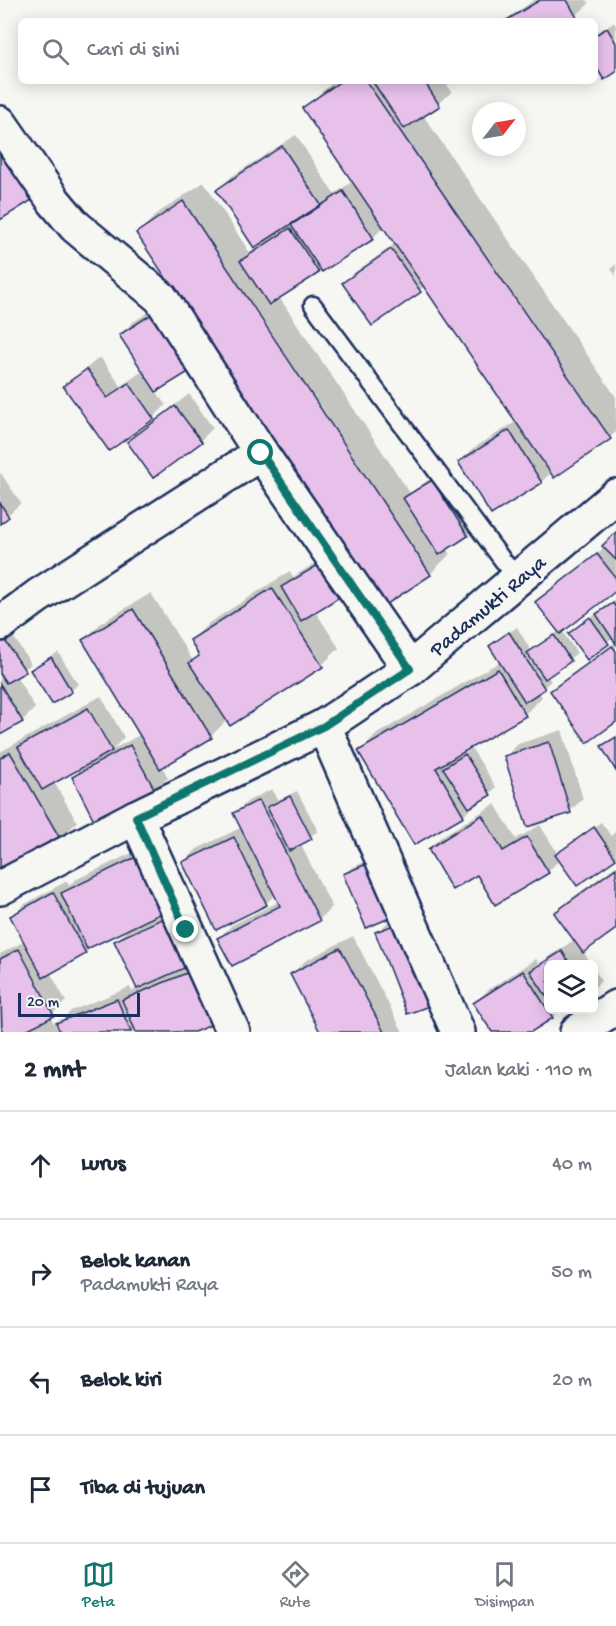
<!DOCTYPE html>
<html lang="id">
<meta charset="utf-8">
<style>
:root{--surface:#fff;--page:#f6f6f7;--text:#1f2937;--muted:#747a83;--line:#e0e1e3;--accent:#0f766e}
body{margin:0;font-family:"Gochi Hand",sans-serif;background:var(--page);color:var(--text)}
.controls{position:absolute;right:18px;bottom:18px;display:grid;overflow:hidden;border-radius:9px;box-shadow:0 3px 15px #0003}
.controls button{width:54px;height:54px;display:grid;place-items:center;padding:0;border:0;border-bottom:2px solid var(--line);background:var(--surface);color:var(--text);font:30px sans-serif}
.compass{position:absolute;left:472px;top:102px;width:54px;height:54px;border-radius:50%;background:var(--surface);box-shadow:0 3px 15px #0003;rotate:59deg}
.scale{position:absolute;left:18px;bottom:15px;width:122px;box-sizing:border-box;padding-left:6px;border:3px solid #1b2f5e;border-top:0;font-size:16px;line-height:21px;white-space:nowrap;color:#1b2f5e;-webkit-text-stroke:4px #f6f6f2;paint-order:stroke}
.stop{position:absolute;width:18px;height:18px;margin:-14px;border:4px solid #0f766e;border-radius:50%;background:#fff}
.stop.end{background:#0f766e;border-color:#fff;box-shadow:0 2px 6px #0008}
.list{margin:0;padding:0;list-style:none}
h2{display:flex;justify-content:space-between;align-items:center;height:78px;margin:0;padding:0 24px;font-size:26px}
h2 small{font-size:20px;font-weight:400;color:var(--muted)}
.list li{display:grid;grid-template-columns:39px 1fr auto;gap:18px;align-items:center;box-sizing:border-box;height:108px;padding:0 24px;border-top:2px solid var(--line)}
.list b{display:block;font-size:22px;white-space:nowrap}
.list p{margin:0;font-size:20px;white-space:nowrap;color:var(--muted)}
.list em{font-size:20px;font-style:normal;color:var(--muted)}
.icon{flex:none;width:33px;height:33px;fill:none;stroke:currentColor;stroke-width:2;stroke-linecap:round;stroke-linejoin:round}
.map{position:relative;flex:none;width:616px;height:1032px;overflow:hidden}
.search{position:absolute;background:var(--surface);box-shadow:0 3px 15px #0003;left:18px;right:18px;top:18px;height:66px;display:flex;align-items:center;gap:15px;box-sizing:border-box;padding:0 21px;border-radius:9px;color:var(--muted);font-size:22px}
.sheet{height:510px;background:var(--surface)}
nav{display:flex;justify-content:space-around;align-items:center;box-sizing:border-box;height:84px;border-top:2px solid var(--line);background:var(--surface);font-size:16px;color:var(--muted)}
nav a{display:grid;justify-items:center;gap:3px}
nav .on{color:var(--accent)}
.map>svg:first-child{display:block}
</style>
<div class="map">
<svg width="616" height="1032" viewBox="0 0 616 1032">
<rect width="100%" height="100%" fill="#f6f6f2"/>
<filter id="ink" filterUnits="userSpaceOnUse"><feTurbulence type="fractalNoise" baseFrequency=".0167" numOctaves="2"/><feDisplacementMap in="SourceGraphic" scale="12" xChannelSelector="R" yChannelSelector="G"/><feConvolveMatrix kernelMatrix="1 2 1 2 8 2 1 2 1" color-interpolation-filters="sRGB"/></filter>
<g filter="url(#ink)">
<g fill="#0003">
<polygon points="534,0 587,0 589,4 569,21 505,21"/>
<polygon points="614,22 616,26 616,71 595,62 595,34"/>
<polygon points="334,81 444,81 452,92 423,115 616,397 616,432 610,437 554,475 552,472 541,482 492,513 460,462 472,449 517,421 425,286 373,324 344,283 357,271 396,243 384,226 373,238 279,297 410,493 445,468 480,522 467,534 446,548 450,554 430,574 138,233 158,213 204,182 250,253 256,247 218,190 231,177 296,135 334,194 353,181 304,108"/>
<polygon points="616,264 616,276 611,269"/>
<polygon points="171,298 156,391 166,405 150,421 65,386 100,357 121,386 144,370 120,335 133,322"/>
<polygon points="189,394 213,428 201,440 129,442"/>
<polygon points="0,472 21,503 0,522"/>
<polygon points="616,534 616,589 562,631 577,653 547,676 551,681 539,691 542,697 525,714 455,755 457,758 472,749 496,787 490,794 463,815 360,752 377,734 501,661 491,646 517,627 531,651 559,631 537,602 605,547"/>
<polygon points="336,550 315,611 339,648 322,665 227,720 211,736 162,766 168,778 155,790 73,777 85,765 54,782 77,822 60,839 0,873 0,752 101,696 124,737 112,750 141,734 84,640 101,623 151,593 193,661 200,655 192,640 209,623 290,571 293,577"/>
<polygon points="616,600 616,641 613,637 587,658 576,628"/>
<polygon points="9,630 31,664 16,676 35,708 22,721 0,734 0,636"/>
<polygon points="616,642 616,720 552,692 565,679"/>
<polygon points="58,652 78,684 71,691 32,670"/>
<polygon points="562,730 583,799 570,811 506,756 518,744"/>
<polygon points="272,789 278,800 297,791 318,831 300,843 332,907 319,920 219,938 232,925 280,901 276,894 266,903 217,928 184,862 197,849 242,827 235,813 248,801"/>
<polygon points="495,804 516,839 540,825 558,854 601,822 611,836 616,831 616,857 578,884 560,859 548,872 496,903 478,873 429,849 442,836"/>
<polygon points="153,843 223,1011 210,1024 191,1032 61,1032 58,1024 71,1011 130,987 132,992 137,987 116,941 130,927 95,943 86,953 50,972 66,1001 50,1016 59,1032 4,1032 0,1025 0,954 25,941 12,916 25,904 67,881 69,886 75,880"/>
<polygon points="376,857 398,909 344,874 351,868"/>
<polygon points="616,866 616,928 583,951 591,964 548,964 548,1010 563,1010 528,1032 493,1032 475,1003 488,990 536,959 539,964 575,939 556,913 569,900"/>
<polygon points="410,912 441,992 377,933 390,920"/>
<polygon points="353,936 403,1032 322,1032 292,974 305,961"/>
<polygon points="594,968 601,981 594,988"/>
</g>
<g fill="#e8c1eb" stroke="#1b2f5e" stroke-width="1.5">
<polygon points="540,0 567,0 577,18 571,21 505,21"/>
<polygon points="607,28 616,43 616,72 604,80 595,65 595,35"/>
<polygon points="341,81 366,81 611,439 554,478 302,108"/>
<polygon points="375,81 424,81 440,106 404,129 373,82"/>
<polygon points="282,146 321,205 254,248 216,190"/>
<polygon points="0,151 32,200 0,220"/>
<polygon points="343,191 374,239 322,272 291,225"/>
<polygon points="183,201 431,575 384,606 136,233"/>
<polygon points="290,228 319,273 269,305 240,261"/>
<polygon points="391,249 421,292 372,326 342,283"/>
<polygon points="158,310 195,368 156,392 119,335"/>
<polygon points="87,369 107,398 129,383 154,419 109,451 63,386"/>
<polygon points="175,406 202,442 153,478 127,442"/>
<polygon points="509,430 542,483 491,515 458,462"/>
<polygon points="432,480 468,536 439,555 403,498"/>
<polygon points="0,503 9,517 0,524"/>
<polygon points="616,532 616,560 602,546"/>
<polygon points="597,554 616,578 616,591 560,634 535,602"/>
<polygon points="323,562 343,595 301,621 281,587"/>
<polygon points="272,588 323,667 230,726 189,663 199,656 190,640"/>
<polygon points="613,603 616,608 616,644 596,614"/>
<polygon points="133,609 212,738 160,769 82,640"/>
<polygon points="590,617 609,644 587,660 568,634"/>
<polygon points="509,632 545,689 525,702 489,646"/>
<polygon points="554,635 571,661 545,679 527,653"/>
<polygon points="2,636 26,672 6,683 0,674 0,637"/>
<polygon points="612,646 616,651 616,722 587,743 550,691"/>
<polygon points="51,657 72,692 52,704 30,670"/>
<polygon points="498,669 526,716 436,768 464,816 414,845 358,751"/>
<polygon points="0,684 23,722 0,735"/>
<polygon points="88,708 112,751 42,790 18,747"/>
<polygon points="616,737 616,771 601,746"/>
<polygon points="549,742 571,813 527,827 504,756"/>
<polygon points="130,745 156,792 96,824 72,777"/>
<polygon points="10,752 61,840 0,875 0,758"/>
<polygon points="465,754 491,795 469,808 443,768"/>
<polygon points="290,796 312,839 289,851 267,807"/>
<polygon points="259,800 320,921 232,966 217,938 280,906 233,813"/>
<polygon points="482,815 503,851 527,837 549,873 495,905 477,875 452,890 428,849"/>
<polygon points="594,827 616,859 577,886 555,855"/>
<polygon points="234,837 267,905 216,930 182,862"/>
<polygon points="140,855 166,911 87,949 61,893"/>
<polygon points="369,863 392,917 366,928 343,874"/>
<polygon points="616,868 616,929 583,953 554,913"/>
<polygon points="53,892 86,954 43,978 10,916"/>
<polygon points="168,916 191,965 137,989 114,941"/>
<polygon points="397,924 429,1006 407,1014 375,932"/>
<polygon points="340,948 384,1032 320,1032 290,974"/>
<polygon points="19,949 54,1016 22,1032 2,1032 0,959"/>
<polygon points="562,951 570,964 548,964 548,999 530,971"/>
<polygon points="523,971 553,1018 531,1032 492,1032 473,1003"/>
<polygon points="189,972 211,1025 194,1032 136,1032 122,1000"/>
<polygon points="117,999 131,1032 60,1032 56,1023"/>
</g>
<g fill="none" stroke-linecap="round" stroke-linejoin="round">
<defs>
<polyline id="lane" points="313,305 504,562 520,579"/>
<g id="street">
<polyline points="0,123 54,201 75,226 161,298 261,453 410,669"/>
<polyline points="0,624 38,596 261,453"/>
<polyline points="136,817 233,1032"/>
<polyline points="577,1032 616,1007"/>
</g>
<g id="secondary">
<polyline points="324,726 458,1032"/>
<polyline points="0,888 136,817 324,726 410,669 616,496"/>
</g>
</defs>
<use href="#lane" stroke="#1b2f5e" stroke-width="21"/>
<use href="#street" stroke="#1b2f5e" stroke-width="38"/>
<use href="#secondary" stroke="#1b2f5e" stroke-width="38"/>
<use href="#lane" stroke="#f6f6f2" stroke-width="16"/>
<use href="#street" stroke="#f6f6f2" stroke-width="33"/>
<use href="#secondary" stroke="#f6f6f2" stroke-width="33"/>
</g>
</g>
<g fill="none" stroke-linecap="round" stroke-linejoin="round" filter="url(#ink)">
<polyline stroke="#0f766e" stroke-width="8" points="186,930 136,817 324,726 410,669 261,453"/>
</g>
<g text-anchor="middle" stroke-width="6" stroke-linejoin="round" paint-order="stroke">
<g font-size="21" fill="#1b2f5e" stroke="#f6f6f2">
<text transform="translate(487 605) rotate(-40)" y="7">Padamukti Raya</text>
</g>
</g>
</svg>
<div class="controls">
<button><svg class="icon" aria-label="layers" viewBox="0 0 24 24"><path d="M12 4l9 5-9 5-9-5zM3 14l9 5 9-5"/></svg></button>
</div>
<svg class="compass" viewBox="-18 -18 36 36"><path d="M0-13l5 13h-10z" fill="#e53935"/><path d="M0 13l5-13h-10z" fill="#747a83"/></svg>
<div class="scale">20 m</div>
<div class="stop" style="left:261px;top:453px"></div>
<div class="stop end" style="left:186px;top:930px"></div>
<div class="search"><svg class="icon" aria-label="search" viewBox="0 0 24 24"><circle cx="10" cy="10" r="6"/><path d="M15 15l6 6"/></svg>Cari di sini</div>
</div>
<section class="sheet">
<h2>2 mnt<small>Jalan kaki · 110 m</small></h2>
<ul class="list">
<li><svg class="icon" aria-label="ahead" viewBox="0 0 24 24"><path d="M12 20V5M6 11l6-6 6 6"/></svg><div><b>Lurus</b></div><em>40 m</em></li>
<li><svg class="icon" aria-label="right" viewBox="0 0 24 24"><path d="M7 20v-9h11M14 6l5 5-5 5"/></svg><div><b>Belok kanan</b><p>Padamukti Raya</p></div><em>50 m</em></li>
<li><svg class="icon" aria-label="left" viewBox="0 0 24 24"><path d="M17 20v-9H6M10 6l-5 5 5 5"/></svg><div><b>Belok kiri</b></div><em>20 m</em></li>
<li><svg class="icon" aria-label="arrive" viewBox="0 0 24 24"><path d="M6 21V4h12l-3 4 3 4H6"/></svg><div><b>Tiba di tujuan</b></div></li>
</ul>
</section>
<nav>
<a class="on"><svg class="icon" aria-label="map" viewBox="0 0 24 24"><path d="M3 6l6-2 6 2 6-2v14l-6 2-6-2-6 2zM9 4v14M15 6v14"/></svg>Peta</a>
<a><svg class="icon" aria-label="directions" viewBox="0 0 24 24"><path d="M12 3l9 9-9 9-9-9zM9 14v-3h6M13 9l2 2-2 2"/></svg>Rute</a>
<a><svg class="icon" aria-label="saved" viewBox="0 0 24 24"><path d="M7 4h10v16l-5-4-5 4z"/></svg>Disimpan</a>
</nav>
